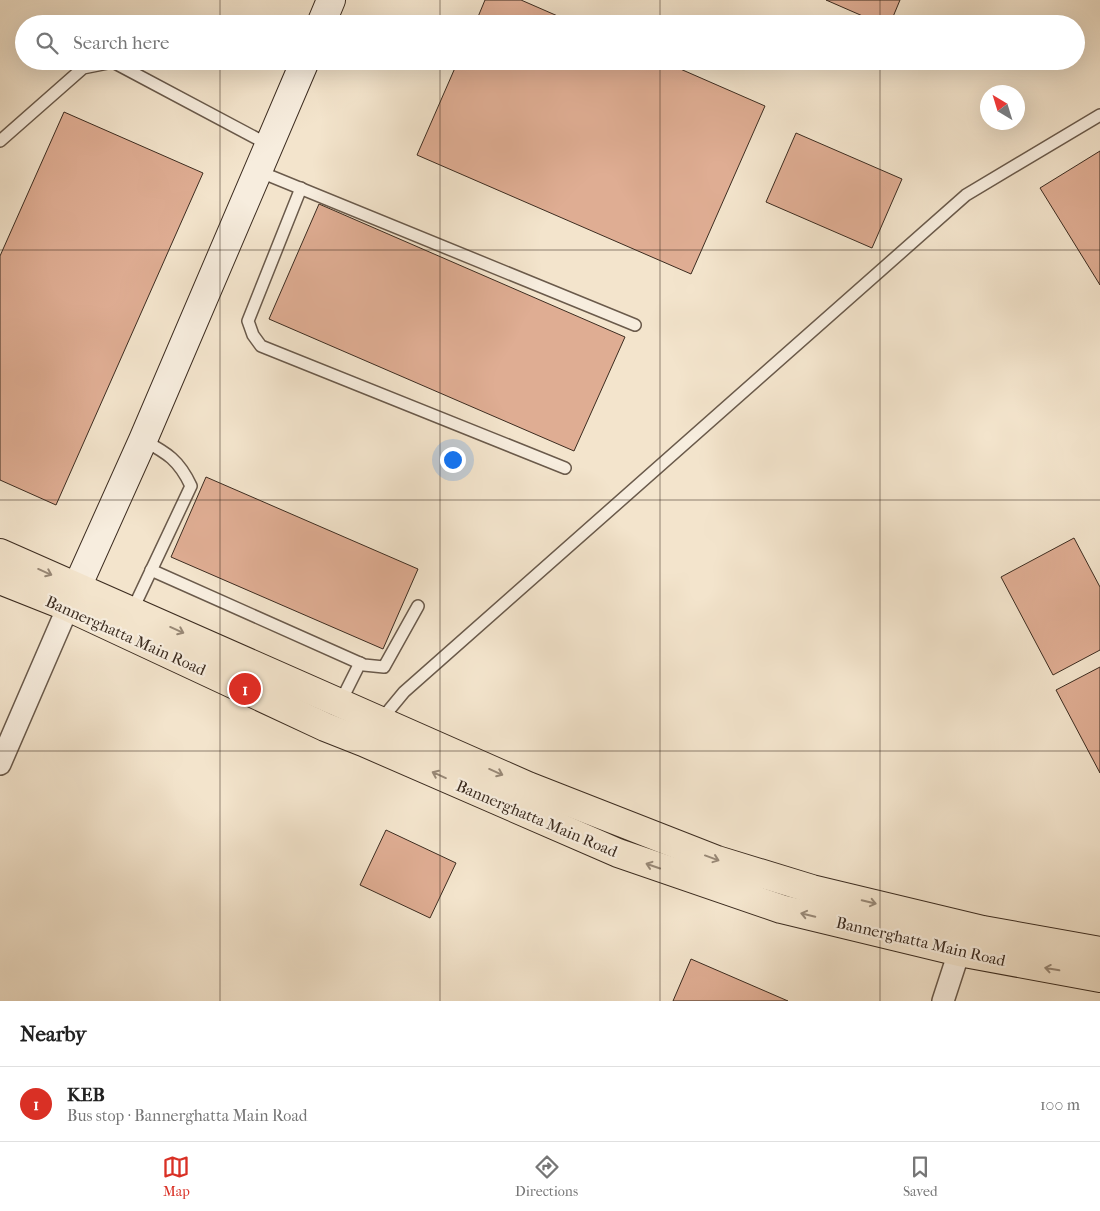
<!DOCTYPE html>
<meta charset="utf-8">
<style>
:root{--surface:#fff;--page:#f6f6f6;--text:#222;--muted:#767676;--line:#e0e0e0;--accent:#d93025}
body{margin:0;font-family:"IM FELL French Canon",serif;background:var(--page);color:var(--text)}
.compass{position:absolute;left:980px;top:85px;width:45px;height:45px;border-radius:50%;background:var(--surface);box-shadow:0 5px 20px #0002;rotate:322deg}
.you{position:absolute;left:452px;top:459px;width:18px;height:18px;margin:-12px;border:4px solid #fff;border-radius:50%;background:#1a73e8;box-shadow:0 0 0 8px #1a73e833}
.badge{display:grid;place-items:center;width:32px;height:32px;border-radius:50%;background:var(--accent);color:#fff;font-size:16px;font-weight:700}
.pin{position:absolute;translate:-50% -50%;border:2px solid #fff;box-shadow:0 1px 5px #0006}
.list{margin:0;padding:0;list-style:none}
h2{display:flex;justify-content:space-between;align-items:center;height:65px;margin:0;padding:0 20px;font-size:21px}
h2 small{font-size:16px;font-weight:400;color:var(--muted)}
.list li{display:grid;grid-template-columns:32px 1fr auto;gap:15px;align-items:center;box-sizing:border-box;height:75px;padding:0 20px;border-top:1px solid var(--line)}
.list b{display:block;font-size:19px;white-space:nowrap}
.list p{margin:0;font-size:16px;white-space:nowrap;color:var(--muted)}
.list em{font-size:16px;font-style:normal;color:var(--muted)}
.icon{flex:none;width:28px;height:28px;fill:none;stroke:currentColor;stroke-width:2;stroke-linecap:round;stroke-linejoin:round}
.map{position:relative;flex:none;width:1100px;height:1001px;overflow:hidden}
.search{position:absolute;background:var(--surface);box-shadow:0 5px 20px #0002;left:15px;right:15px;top:15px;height:55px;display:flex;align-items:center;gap:12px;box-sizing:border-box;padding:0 18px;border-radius:28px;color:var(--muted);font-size:19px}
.sheet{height:140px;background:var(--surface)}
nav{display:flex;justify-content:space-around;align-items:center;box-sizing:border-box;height:70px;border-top:1px solid var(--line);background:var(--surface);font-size:14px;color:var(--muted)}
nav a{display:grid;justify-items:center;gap:2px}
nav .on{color:var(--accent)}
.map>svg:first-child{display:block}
</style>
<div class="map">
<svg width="1100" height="1001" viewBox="0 0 1100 1001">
<rect width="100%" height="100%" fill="#f3e4cc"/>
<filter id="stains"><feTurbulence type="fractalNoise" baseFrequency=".004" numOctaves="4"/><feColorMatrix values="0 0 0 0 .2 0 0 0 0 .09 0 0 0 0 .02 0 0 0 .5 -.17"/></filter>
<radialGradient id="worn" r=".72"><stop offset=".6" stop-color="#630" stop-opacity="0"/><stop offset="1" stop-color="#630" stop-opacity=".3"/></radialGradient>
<g fill="#dfad93" stroke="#3c2c20">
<polygon points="485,0 521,0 576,24 475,24"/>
<polygon points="826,0 900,0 890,24 881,24"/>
<polygon points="458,61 662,61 765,106 691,274 417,155"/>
<polygon points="64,112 203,173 56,505 0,480 0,256"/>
<polygon points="796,133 902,179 872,248 766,202"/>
<polygon points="1100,151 1100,285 1040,188"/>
<polygon points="319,204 625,337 574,451 269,319"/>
<polygon points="206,477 418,569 383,649 171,557"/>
<polygon points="1074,538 1100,587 1100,650 1053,675 1001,577"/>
<polygon points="1100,667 1100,773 1056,690"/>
<polygon points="386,830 456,863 430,918 360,885"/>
<polygon points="691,959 788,1001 673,1001"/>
</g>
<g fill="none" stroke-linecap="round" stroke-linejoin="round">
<defs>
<g id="lane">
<polyline points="0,141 83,68 113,62 269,145"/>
<polyline points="258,171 635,325"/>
<polyline points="301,188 248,321 253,335 261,346 565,468"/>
<polyline points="151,570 364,665 384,667 418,606"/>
<path d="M 132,611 L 191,486 C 179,460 167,453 143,440"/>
<polyline points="340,703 360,663"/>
<polyline points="380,721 404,692 966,195 1100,115"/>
</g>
<g id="street">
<polyline points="0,764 68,607"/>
<polyline points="943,1001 959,952"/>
</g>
<g id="secondary">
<polyline points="321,24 331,0"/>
<polyline points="68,607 143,440 305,61"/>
</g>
<g id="primary">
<polyline points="0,553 528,786 717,860 812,889 983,930 1100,951"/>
<polyline points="0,580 68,607 325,727 363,742 618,853 781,909 959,952 1100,978"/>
</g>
</defs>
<use href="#lane" stroke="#6a5a4b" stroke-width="14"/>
<use href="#street" stroke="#6a5a4b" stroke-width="24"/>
<use href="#secondary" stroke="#3c2c20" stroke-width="30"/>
<use href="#primary" stroke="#3c2c20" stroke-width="30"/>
<use href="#lane" stroke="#f7edde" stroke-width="11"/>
<use href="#street" stroke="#f7edde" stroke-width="21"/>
<use href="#secondary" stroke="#f7edde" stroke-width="28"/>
<use href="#primary" stroke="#f3e4cc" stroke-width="28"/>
</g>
<defs><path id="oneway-shaft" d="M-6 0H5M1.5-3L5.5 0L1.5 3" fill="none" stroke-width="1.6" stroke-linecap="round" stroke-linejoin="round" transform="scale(1.25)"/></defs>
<g stroke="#988876">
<use href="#oneway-shaft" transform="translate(45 572) rotate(24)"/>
<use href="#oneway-shaft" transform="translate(177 630) rotate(24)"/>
<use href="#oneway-shaft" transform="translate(496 772) rotate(24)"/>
<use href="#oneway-shaft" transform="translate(439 775) rotate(-156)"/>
<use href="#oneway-shaft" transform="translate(712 858) rotate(20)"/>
<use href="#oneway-shaft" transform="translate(653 866) rotate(-161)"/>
<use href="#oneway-shaft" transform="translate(869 902) rotate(14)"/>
<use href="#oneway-shaft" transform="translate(808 915) rotate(-166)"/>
<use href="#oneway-shaft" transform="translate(1052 969) rotate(-170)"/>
</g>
<path fill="none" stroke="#3c2c20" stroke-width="1" stroke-opacity="0.55" d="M 220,0 L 220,24M 440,0 L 440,24M 660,0 L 660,24M 880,0 L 880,24M 220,61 L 220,1001M 440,61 L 440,1001M 660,61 L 660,1001M 880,61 L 880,1001M 0,250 L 1100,250M 0,500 L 1100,500M 0,751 L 1100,751"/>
<g text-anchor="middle" stroke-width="4.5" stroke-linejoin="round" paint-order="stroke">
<g font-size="16" fill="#3c2c20" stroke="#f7edde">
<text transform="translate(126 635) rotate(24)" y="6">Bannerghatta Main Road</text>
<text transform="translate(537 818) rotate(23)" y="6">Bannerghatta Main Road</text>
<text transform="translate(921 941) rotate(13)" y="6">Bannerghatta Main Road</text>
</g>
</g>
<rect width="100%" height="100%" filter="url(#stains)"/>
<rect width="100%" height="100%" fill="url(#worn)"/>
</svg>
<svg class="compass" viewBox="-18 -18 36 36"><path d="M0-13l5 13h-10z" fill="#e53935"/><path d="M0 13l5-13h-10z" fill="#767676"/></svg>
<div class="you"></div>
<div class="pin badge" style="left:245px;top:689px">1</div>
<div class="search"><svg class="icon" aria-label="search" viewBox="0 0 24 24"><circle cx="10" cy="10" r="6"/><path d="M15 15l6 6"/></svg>Search here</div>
</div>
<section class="sheet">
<h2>Nearby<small></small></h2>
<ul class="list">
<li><span class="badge">1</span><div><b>KEB</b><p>Bus stop · Bannerghatta Main Road</p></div><em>100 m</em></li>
</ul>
</section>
<nav>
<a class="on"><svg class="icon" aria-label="map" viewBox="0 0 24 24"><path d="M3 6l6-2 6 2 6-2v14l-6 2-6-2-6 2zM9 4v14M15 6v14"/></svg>Map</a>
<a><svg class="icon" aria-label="directions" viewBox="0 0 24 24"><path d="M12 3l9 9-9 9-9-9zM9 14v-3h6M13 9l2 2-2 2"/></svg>Directions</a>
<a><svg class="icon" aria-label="saved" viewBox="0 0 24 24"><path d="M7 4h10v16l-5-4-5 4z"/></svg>Saved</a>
</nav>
